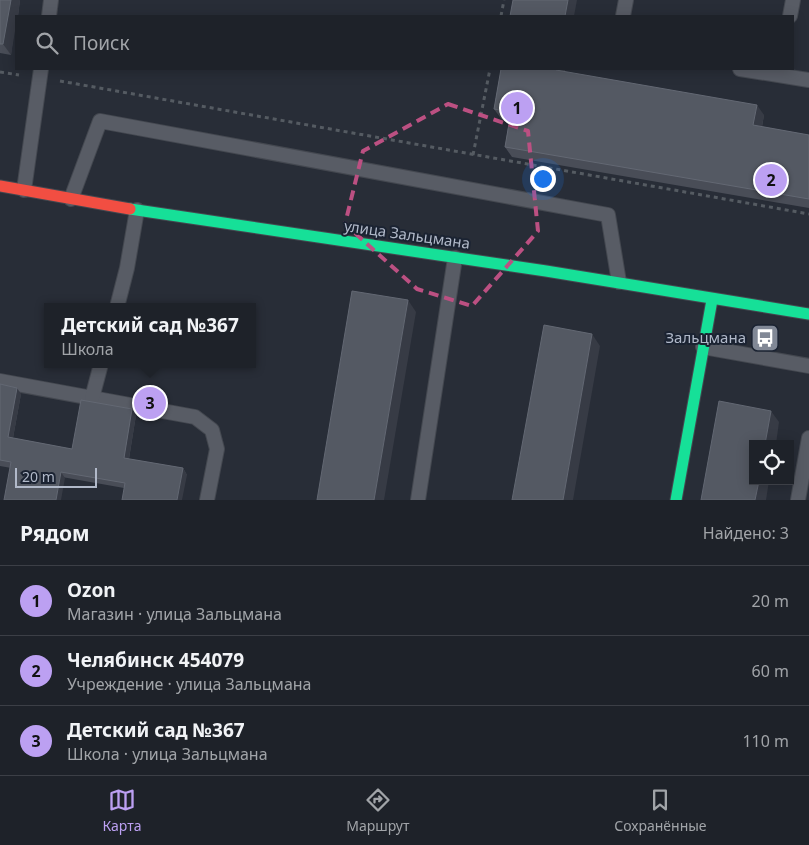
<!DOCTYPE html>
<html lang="ru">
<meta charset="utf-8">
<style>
:root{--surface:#1e2229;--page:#2b2f35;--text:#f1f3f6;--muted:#a1a4a8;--line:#3c3f46;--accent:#bca0f2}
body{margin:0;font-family:"Noto Sans",sans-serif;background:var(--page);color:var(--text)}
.controls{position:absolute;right:15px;bottom:15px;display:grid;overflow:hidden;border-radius:0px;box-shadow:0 2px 12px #0003}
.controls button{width:45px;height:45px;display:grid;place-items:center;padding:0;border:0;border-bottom:1px solid var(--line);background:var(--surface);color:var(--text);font:25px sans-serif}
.scale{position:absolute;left:15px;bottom:12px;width:82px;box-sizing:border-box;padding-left:5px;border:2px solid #b1b9c9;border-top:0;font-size:14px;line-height:18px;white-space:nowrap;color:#b1b9c9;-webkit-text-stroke:4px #1b2332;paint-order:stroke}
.you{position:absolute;left:542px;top:178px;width:18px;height:18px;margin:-12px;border:4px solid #fff;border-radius:50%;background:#1a73e8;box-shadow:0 0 0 8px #1a73e833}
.badge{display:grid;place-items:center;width:32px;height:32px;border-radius:50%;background:var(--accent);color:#111;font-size:16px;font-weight:700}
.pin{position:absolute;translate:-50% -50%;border:2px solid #fff;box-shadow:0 1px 5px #0006}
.popup{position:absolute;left:44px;top:303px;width:212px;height:65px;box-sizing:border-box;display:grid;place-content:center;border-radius:0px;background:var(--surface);filter:drop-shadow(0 1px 4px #0005);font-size:16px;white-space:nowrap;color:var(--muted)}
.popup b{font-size:19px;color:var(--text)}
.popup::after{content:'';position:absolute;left:50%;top:100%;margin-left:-10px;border:10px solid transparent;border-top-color:var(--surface)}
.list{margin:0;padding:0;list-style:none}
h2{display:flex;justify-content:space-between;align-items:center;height:65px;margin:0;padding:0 20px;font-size:21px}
h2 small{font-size:16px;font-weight:400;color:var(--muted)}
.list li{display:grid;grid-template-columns:32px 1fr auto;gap:15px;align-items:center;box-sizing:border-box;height:70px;padding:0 20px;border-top:1px solid var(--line)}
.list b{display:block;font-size:19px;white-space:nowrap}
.list p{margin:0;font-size:16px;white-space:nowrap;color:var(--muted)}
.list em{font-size:16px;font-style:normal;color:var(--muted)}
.icon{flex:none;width:28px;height:28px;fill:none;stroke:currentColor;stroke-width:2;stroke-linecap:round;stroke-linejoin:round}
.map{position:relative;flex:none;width:809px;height:500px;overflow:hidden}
.search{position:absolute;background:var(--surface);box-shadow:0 2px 12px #0003;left:15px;right:15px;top:15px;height:55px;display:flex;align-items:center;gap:12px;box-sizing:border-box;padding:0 18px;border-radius:0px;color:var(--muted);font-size:19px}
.sheet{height:275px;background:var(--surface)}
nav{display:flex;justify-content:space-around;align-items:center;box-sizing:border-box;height:70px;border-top:1px solid var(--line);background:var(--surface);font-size:14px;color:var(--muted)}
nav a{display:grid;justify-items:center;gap:2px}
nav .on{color:var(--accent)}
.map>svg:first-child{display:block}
</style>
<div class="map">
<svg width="809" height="500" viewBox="0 0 809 500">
<rect width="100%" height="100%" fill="#282d37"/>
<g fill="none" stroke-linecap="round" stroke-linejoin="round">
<defs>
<g id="lane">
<polyline points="49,16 51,0"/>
<polyline points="623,16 626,0"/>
<polyline points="790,16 793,0"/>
<polyline points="740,69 809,80"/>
<polyline points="24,190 41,69"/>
<polyline points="71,199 100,121 608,215 619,282"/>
<polyline points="117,307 127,268 137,210"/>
<polyline points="703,347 809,366"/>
<polyline points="0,381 195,417 212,430 217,449 207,500"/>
<polyline points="92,398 101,364"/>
<polyline points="418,500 455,258"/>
<polyline points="798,500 809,438"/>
</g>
<g id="fast">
<polyline points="130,209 546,271 809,314"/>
<polyline points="676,500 712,300"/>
</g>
<polyline id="jam" points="0,186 130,209"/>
</defs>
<use href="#lane" stroke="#444850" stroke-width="16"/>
<use href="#fast" stroke="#444850" stroke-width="13"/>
<use href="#jam" stroke="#444850" stroke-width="13"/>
<g stroke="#555b62" stroke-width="3" stroke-dasharray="4 4" stroke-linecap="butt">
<polyline points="501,16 504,0"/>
<polyline points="0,72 19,75"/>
<polyline points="60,81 809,214"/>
<polyline points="473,155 490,69"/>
</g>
<use href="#lane" stroke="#585c65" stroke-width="14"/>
<use href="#fast" stroke="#16e098" stroke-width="11"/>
<use href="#jam" stroke="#f24e42" stroke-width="11"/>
</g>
<g fill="#494d57">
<polygon points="0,0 20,0 18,16 16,16 11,55 0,53"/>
<polygon points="501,69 565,69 565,72 764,115 762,127 809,135 809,208 512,157 505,147 509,121 502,120 494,109"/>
<polygon points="0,384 21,394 13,438 72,449 132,409 136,415 129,459 183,468 187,475 124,488 0,466"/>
</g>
<g fill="#373b45">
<polygon points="11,0 20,0 18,16 16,16 16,25 11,55 3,44"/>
<polygon points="568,0 577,0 574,16 565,16"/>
<polygon points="556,69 565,69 563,80 556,70"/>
<polygon points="757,105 764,115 760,136 753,125"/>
<polygon points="408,300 416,312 384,500 374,500"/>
<polygon points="592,334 600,346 573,500 563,500"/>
<polygon points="17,388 21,394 12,443 8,437"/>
<polygon points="132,409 136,415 128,464 124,458"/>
<polygon points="771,411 779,422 776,444 765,444"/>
<polygon points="183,468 187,475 182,500 177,500"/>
<polygon points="61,472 65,478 61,500 56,500"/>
<polygon points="759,481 769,481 766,500 755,500"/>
</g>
<g fill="#545963" stroke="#636873">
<polygon points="0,0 11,0 3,44 0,44"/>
<polygon points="513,0 568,0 565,16 510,16"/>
<polygon points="501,69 556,69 556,70 757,105 753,125 809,135 809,199 505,147 511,112 494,109"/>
<polygon points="352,291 408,300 374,500 317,500"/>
<polygon points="544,325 592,334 563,500 512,500"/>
<polygon points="0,384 17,388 8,437 72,449 81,400 132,409 124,458 183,468 177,500 122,500 125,483 61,472 56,500 4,500 11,462 0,460"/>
<polygon points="719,401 771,411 765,444 753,444 753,481 759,481 755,500 701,500"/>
</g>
<path fill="none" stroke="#bc5082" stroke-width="4" stroke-dasharray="10 6" stroke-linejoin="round" d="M 448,104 L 528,131 L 538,231 L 472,306 L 417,289 L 345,224 L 363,151 Z"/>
<defs>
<symbol id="bus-square" viewBox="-11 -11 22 22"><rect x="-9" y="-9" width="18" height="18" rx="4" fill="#818896" stroke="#1b2332"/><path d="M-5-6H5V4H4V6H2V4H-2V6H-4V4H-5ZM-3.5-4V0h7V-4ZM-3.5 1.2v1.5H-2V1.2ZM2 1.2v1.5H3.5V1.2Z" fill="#fff"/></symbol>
</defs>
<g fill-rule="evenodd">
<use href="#bus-square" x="749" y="322" width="32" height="32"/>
</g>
<g text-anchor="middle" stroke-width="4" stroke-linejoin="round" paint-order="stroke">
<g font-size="15" fill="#b1b9c9" stroke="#1b2332">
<text transform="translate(407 235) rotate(8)" y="5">улица Зальцмана</text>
</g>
<g font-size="15" fill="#b1b9c9" stroke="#1b2332" text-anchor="end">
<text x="746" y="343">Зальцмана</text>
</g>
</g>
</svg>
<div class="controls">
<button><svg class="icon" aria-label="locate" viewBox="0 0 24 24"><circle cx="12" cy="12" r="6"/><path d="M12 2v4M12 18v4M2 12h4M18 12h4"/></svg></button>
</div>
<div class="scale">20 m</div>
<div class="you"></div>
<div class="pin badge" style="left:517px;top:108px">1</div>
<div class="pin badge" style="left:771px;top:180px">2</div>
<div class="pin badge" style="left:150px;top:403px">3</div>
<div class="popup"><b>Детский сад №367</b>Школа</div>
<div class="search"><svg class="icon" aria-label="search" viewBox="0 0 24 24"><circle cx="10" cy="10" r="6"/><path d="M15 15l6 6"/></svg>Поиск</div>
</div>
<section class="sheet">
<h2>Рядом<small>Найдено: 3</small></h2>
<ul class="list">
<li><span class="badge">1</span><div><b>Ozon</b><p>Магазин · улица Зальцмана</p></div><em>20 m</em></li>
<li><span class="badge">2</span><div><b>Челябинск 454079</b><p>Учреждение · улица Зальцмана</p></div><em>60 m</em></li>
<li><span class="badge">3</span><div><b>Детский сад №367</b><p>Школа · улица Зальцмана</p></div><em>110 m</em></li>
</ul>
</section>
<nav>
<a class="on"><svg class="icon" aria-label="map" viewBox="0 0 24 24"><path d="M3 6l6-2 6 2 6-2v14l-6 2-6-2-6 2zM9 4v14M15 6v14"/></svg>Карта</a>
<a><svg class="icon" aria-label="directions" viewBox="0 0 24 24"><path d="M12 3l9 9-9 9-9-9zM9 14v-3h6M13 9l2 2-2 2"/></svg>Маршрут</a>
<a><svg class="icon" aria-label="saved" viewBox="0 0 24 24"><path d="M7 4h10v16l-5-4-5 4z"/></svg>Сохранённые</a>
</nav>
